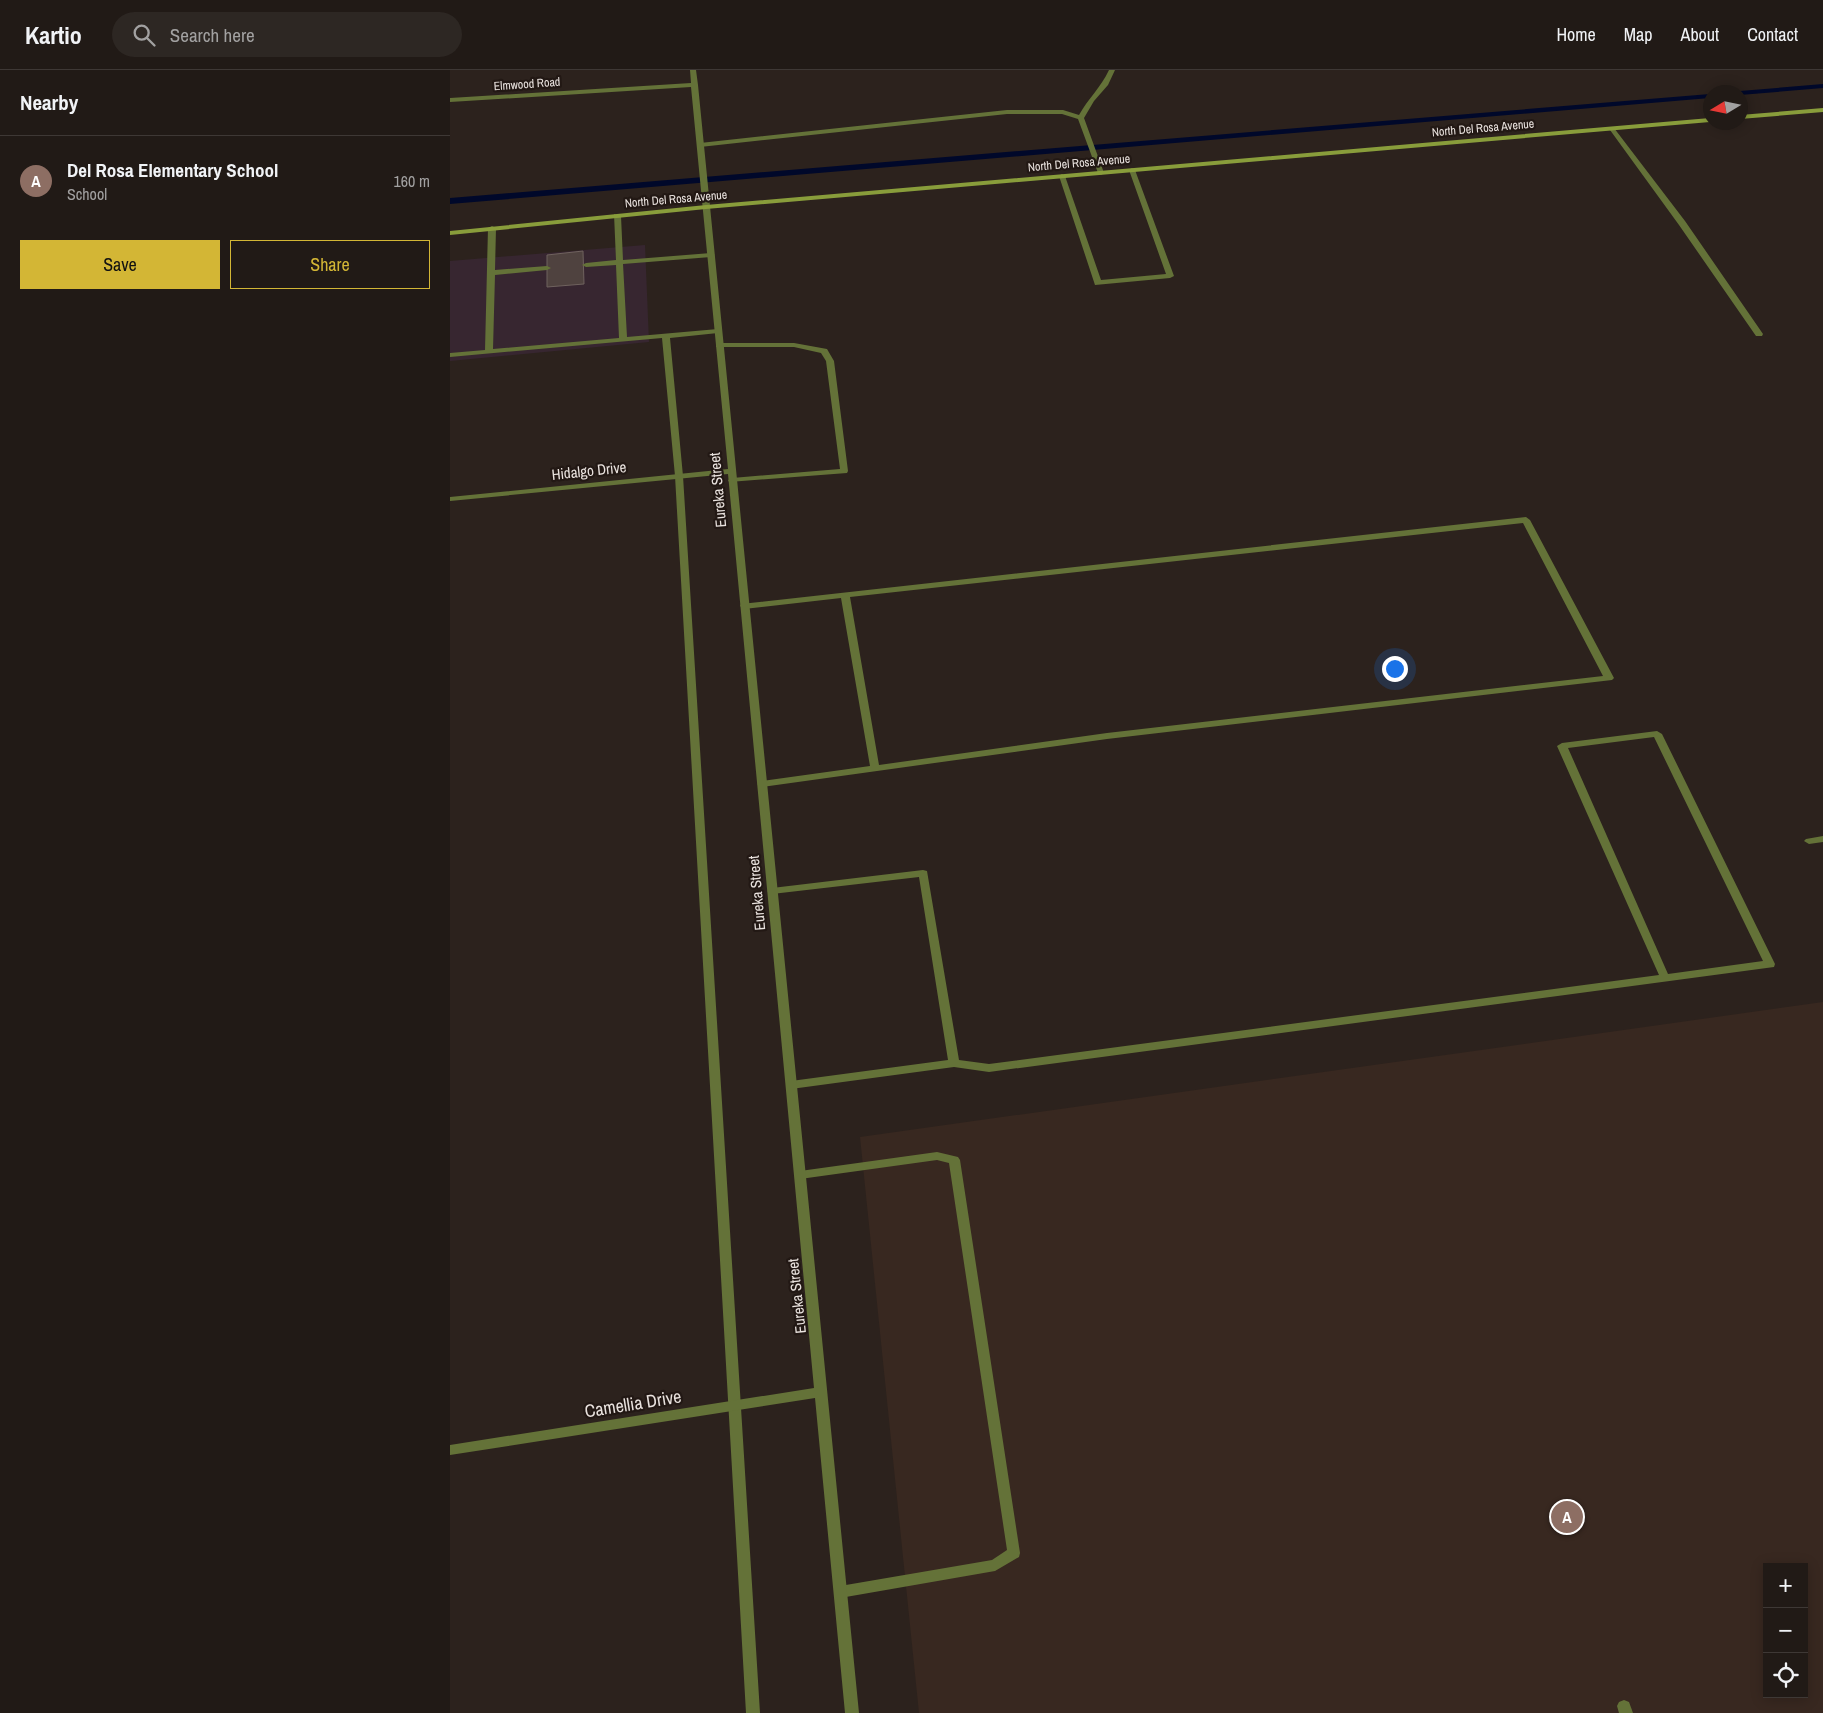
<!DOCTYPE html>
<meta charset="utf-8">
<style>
:root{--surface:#211a16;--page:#2d2723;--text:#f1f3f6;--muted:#a2a1a1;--line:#3e3835;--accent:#d3b635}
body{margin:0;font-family:"Archivo Narrow",sans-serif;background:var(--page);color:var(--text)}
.controls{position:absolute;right:15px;bottom:15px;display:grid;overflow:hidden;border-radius:0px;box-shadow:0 2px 12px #0003}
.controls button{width:45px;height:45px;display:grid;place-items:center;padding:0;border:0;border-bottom:1px solid var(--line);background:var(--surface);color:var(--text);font:25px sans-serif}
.compass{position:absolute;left:1253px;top:15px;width:45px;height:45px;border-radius:50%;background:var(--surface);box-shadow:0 2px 12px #0003;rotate:260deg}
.you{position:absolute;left:944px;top:598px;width:18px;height:18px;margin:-12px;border:4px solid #fff;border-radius:50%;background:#1a73e8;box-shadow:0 0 0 8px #1a73e833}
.badge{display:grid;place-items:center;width:32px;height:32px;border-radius:50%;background:var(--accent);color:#fff;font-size:16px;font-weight:700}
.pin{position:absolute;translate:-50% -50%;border:2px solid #fff;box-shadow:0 1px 5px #0006}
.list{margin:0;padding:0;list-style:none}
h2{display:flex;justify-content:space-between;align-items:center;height:65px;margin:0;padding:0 20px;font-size:21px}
h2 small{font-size:16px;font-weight:400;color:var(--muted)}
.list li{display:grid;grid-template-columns:32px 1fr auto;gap:15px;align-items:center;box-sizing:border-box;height:90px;padding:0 20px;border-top:1px solid var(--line)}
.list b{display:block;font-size:19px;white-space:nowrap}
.list p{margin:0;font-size:16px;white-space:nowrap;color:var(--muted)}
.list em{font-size:16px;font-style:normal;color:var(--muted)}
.actions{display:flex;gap:10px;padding:15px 20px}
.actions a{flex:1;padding:11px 0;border:1px solid var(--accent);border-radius:0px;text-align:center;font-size:18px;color:var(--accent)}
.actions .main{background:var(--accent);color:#111}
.icon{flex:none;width:28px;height:28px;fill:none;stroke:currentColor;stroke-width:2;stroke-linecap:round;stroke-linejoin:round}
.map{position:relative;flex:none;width:1373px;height:1643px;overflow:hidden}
header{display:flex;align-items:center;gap:30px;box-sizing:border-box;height:70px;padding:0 25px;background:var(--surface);border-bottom:1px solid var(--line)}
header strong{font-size:24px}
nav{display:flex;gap:28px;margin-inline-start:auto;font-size:18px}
.search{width:350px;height:45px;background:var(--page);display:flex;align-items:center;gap:12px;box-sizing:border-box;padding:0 18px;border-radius:28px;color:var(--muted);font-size:19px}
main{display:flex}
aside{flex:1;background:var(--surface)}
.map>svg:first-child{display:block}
</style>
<header>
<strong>Kartio</strong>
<div class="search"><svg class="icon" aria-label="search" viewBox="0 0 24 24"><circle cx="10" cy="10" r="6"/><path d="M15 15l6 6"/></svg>Search here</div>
<nav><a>Home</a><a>Map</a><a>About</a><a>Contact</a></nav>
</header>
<main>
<aside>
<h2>Nearby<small></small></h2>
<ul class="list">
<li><span class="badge" style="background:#8d6e63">A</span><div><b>Del Rosa Elementary School</b><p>School</p></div><em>160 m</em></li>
</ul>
<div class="actions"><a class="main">Save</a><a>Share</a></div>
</aside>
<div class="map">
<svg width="1373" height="1643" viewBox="0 0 1373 1643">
<rect width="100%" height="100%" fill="#2c221d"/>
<polygon fill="#372630" points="195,175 199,272 0,291 0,191"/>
<path fill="#382820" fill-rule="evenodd" d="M 1373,932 L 1373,1643 L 469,1643 L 410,1067 ZM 1317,1497 L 1354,1497 L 1354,1624 L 1317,1624 Z"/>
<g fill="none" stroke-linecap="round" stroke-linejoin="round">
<g fill="#00082a" fill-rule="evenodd">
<polygon points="1373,14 1373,18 1290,25 1290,22 1286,22 1290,21"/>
<polygon points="1260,24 1260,28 0,134 0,128"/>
</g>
</g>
<polygon fill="#4f423f" stroke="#6f625e" points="133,181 134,214 97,217 97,185"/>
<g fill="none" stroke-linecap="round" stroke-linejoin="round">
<g fill="#647238" fill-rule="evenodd">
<path d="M 659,0 L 665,0 L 658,15 L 644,31 L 634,48 L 654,103 L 651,105 L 648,103 L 628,49 L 612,44 L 557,44 L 250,77 L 247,75 L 250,73 L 557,40 L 613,40 L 629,45 C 638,29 651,17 659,0 Z"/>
<polygon points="1160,58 1164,58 1235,151 1313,264 1312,266 1306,266 1229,155 1160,60"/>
<polygon points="682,98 685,100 724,206 720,208 645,215 609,106 612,104 615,106 651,210 716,204 679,100"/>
<polygon points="164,144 171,146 173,190 261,183 265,185 261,187 173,194 177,267 268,259 272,261 268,263 220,268 233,406 310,1643 296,1643 225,406 212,268 0,287 0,283 35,280 38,158 42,156 46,158 45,200 97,196 101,198 97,200 45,205 43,279 169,268 166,195 136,197 132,195 136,193 166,190"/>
<polygon points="266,273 344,273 377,279 384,291 398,401 397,403 279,412 278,410 282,408 390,399 376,291 371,283 344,277 266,277"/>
<path d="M 1076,447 L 1080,450 L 1164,608 L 1162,610 L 657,669 L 312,717 L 307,714 L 312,711 L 420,696 L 391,528 L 294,539 L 290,536 L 291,534 ZM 1073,453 L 1153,606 L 657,663 L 429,695 L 400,527 Z"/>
<path d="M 1207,661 L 1212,664 L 1325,894 L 1324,897 L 539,1002 L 504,997 L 341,1019 L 337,1018 L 336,1015 L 337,1012 L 341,1011 L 498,990 L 469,807 L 322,824 L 317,821 L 322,818 L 473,800 L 477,801 L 509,990 L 539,994 L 1209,905 L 1107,676 L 1112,673 ZM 1204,667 L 1313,891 L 1218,904 L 1118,678 Z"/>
<polygon points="1373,766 1373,772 1359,774 1354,771 1356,769"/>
<polygon points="487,1082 508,1087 510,1090 570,1483 569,1487 545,1501 390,1528 385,1526 384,1522 385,1518 390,1516 542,1490 557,1480 499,1093 487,1090 350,1109 346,1108 344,1105 346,1102 350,1101"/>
<polygon points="1174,1630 1179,1632 1183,1643 1169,1643 1167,1636 1169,1632"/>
</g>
<polygon fill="#647238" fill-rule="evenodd" points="240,0 246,0 248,15 409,1643 395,1643 365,1328 0,1385 0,1375 364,1318 278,404 0,431 0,427 278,399 241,17 0,32 0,28 241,13"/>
<g fill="#899d3b" fill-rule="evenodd">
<polygon points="1373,38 1373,42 1290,49 1290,45"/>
<polygon points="1260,48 1260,52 256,139 0,165 0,161 256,135"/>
</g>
</g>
<g text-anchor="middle" stroke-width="4.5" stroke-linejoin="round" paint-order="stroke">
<g font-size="12" fill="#e9e2de" stroke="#221814">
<text transform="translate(77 14) rotate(-4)" y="4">Elmwood Road</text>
<text transform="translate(1033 58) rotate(-5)" y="4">North Del Rosa Avenue</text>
<text transform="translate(629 93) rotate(-5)" y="4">North Del Rosa Avenue</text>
<text transform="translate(226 129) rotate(-5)" y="4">North Del Rosa Avenue</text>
</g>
<g font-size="15" fill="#e9e2de" stroke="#221814">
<text transform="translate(139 401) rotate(-6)" y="5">Hidalgo Drive</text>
<text transform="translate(268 420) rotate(-95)" y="5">Eureka Street</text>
<text transform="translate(307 823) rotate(-95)" y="5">Eureka Street</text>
<text transform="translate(347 1226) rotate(-96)" y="5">Eureka Street</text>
</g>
<g font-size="18" fill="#e9e2de" stroke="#221814">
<text transform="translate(183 1334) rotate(-9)" y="6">Camellia Drive</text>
</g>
</g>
</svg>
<div class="controls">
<button>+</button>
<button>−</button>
<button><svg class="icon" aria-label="locate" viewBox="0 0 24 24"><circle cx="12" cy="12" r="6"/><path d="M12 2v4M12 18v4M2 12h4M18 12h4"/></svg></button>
</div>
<svg class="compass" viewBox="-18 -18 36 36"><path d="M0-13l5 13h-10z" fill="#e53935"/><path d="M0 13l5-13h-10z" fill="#a2a1a1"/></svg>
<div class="you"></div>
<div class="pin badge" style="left:1117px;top:1447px;background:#8d6e63">A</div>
</div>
</main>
